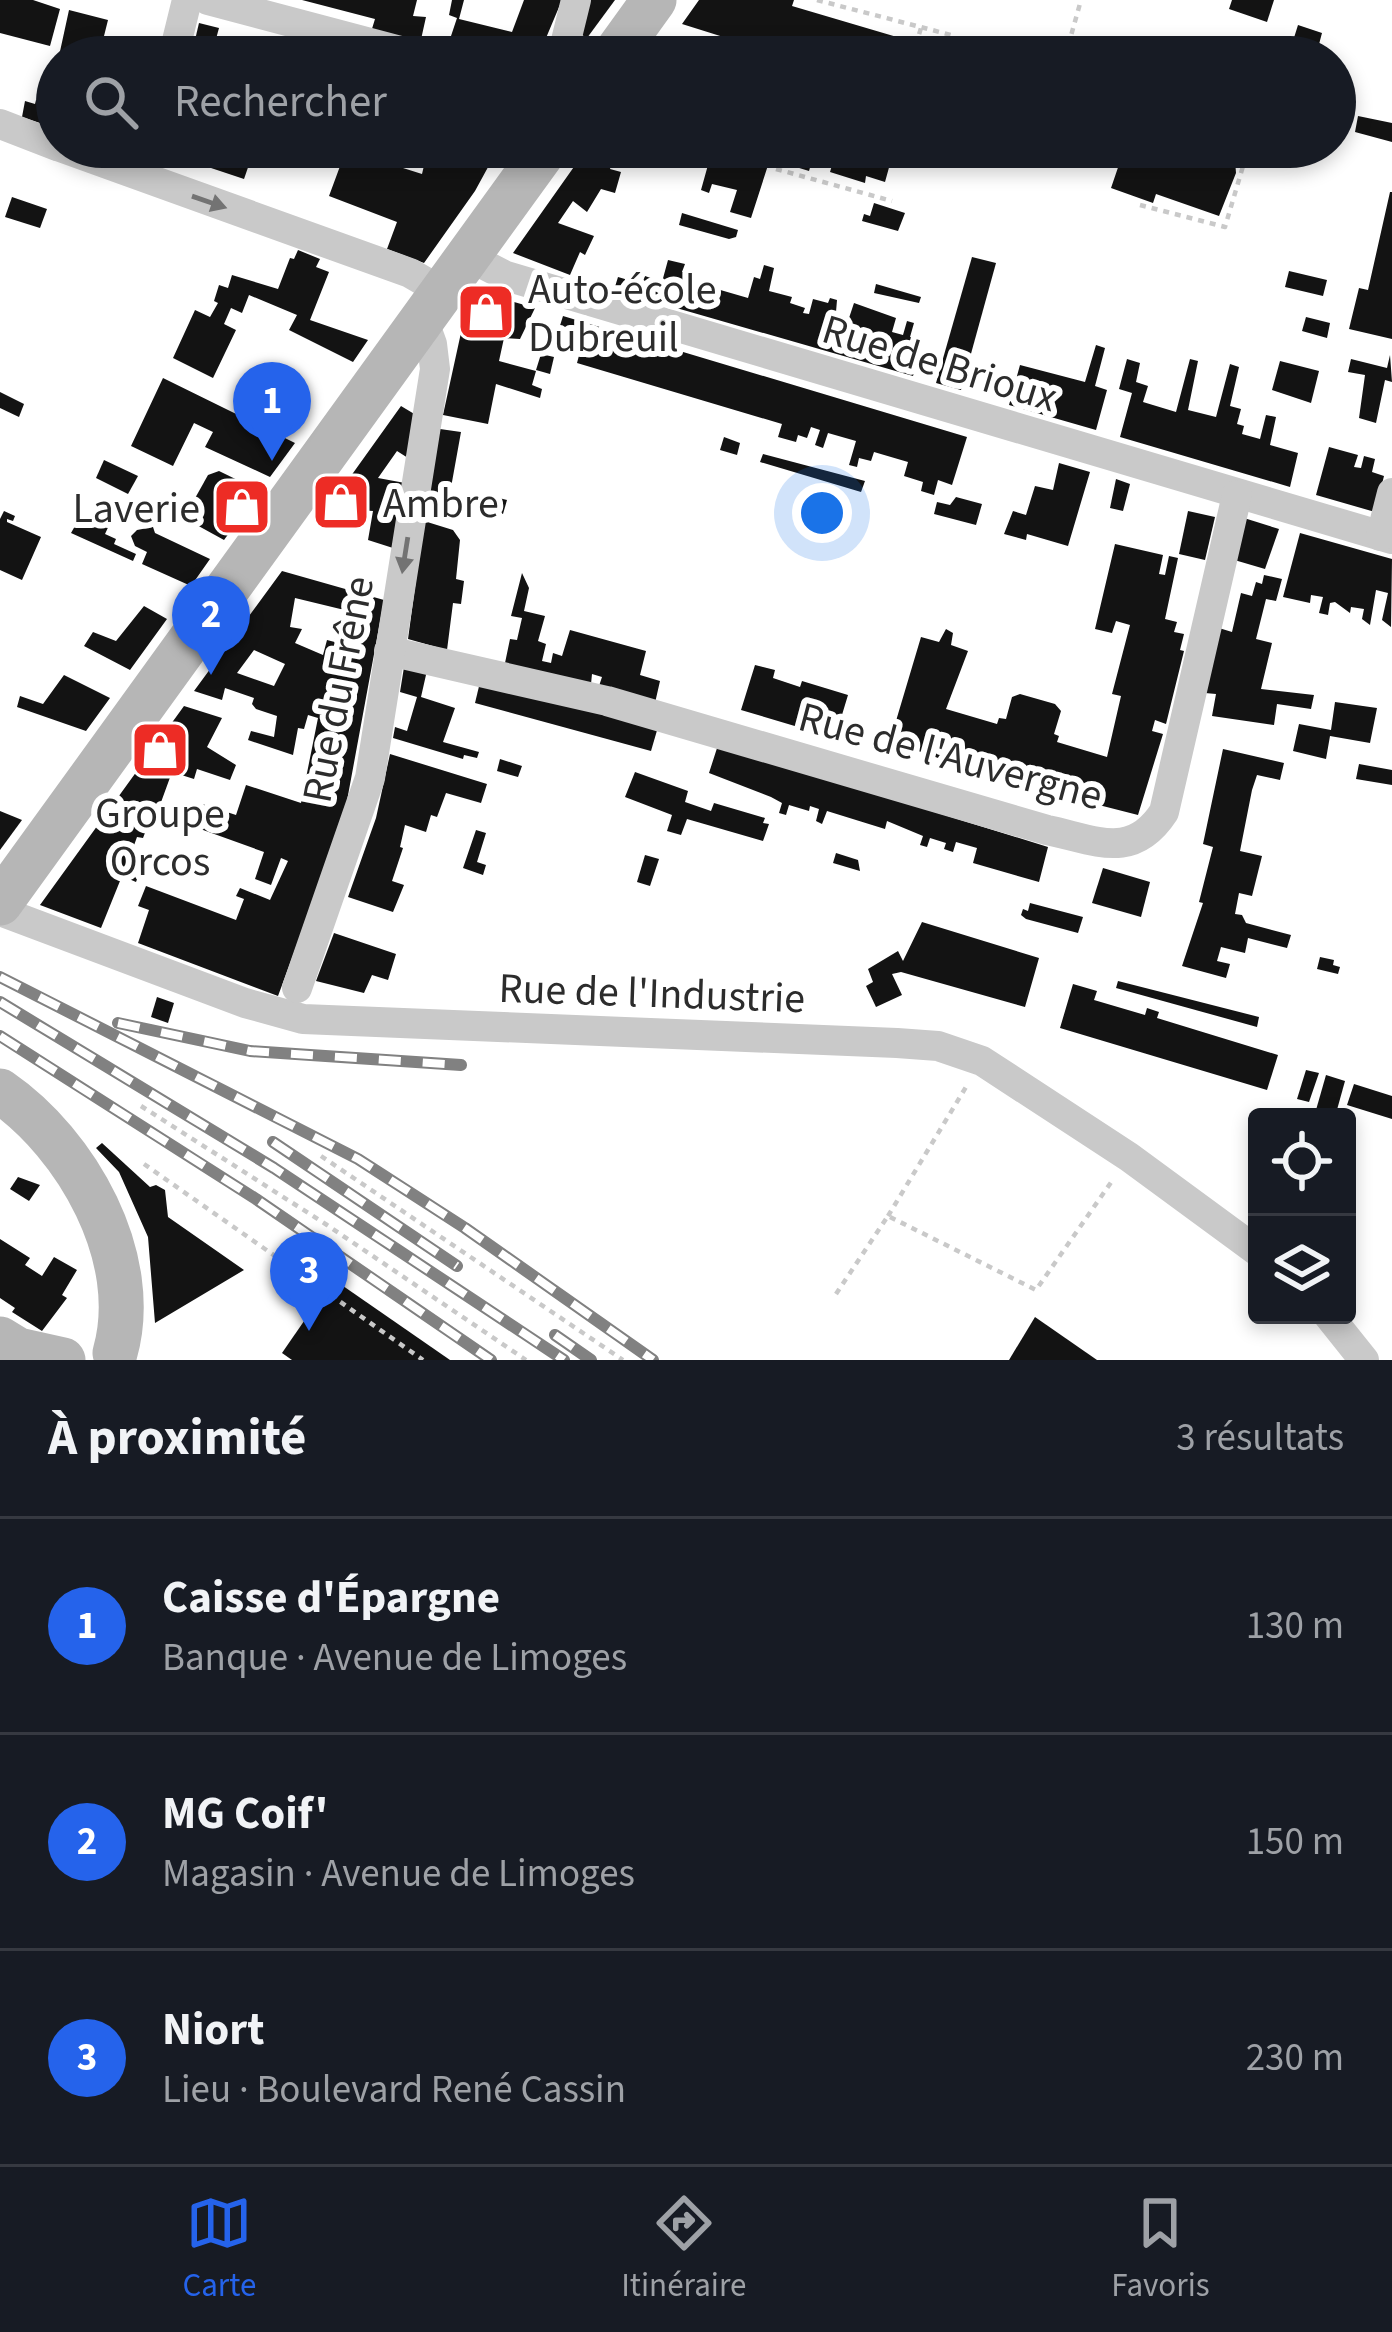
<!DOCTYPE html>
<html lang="fr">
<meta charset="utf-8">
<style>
:root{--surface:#171b24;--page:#242831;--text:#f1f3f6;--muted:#9ea1a6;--line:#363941;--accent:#2563eb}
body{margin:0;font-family:"Source Sans 3",sans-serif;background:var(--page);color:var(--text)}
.controls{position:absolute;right:36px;bottom:36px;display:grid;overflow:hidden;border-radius:12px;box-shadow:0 6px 18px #0003}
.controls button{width:108px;height:108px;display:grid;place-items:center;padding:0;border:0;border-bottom:3px solid var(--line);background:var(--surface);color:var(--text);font:60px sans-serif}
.you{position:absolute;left:822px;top:513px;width:42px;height:42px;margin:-30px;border:9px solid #fff;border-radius:50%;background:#1a73e8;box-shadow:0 0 0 18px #1a73e833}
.badge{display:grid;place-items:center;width:78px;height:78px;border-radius:50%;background:var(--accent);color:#fff;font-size:39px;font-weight:700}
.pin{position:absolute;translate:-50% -99px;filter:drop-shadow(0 3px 6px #0008)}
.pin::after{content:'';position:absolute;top:63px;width:42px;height:36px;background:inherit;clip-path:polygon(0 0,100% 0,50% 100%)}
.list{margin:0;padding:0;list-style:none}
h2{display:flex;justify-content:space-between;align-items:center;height:156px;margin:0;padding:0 48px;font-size:51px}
h2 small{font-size:39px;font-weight:400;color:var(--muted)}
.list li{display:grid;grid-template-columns:78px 1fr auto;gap:36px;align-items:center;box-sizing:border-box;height:216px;padding:0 48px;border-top:3px solid var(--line)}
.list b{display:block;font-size:45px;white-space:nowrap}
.list p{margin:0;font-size:39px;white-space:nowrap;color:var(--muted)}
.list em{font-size:39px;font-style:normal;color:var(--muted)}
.icon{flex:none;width:66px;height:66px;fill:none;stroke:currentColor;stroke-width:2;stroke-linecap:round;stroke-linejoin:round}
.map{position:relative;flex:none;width:1392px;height:1360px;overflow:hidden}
.search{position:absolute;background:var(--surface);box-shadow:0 6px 18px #0003;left:36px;right:36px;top:36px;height:132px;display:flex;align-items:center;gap:30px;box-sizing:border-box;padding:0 42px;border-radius:66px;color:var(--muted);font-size:45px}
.sheet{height:804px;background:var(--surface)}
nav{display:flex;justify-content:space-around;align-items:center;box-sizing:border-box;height:168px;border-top:3px solid var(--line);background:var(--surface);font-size:33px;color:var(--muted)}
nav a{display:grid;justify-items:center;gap:6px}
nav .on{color:var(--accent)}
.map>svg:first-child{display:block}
</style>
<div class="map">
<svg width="1392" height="1360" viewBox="0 0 1392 1360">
<rect width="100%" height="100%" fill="#fff"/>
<g fill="#131313" fill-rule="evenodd">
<polygon points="0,0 33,0 60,9 50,46 0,33"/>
<polygon points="302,0 417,0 413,16 426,17 420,44 371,32 375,19"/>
<polygon points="452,0 464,0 459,19 512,32 524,0 562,0 538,57 469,57 446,51 457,18 449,15"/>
<polygon points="589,0 615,0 587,38 577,32"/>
<polygon points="699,0 794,0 792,6 907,40 902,57 787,57 682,24"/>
<polygon points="1232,0 1274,0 1267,22 1229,9"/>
<polygon points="69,10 108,20 99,56 83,52 82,57 59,56"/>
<polygon points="199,23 219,28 211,57 191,57"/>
<polygon points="1298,25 1322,33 1318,48 1293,41"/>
<polygon points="254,37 328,55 328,57 263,57 250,53"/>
<polygon points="36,100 57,108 52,127 22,117 25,101 35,104"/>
<polygon points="1358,116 1392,123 1392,142 1355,132"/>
<polygon points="198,147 255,147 244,179 193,162"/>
<polygon points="436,147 499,147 475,191 424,263 387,249 397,222 329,196 346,150 422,174 427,153 441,155"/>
<polygon points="588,147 649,147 643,165 614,156 610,169 621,172 615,193 601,189 587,212 573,201 558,223 594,236 585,255 580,252 570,275 513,253"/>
<polygon points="713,147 816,147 809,171 770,159 751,218 730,212 737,190 712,184 709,193 701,190"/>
<polygon points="825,147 874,147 893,153 885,182 866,176 865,183 830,172 836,152"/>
<polygon points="1125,147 1234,147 1236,173 1219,216 1156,194 1153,203 1111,188"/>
<polygon points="1390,192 1392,192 1392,339 1349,329 1359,288 1368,290"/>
<polygon points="12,197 47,209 40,228 5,217"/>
<polygon points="874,203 905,213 898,231 862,221 864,214 870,216"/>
<polygon points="682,213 738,230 736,237 729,239 679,225"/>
<polygon points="298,250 320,259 316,267 329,272 310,320 368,340 353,362 289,330 297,315 249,295 242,313 231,308 224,324 236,330 213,378 173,358 195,310 210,317 218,303 214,301 219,285 228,288 232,275 278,289 290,258 294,259"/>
<polygon points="972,257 996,263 961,390 936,383"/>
<polygon points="668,260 685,264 682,272 688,273 686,280 748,298 754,277 760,279 764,265 774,268 769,291 792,297 790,303 805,308 803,313 809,314 813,299 828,303 830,298 837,300 835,324 846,327 854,303 896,318 892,332 903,335 907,321 914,323 910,337 923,341 913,376 614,290 618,277 642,284 645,276 662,282"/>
<polygon points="1289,271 1327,280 1323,296 1285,287"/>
<polygon points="876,284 921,297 919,303 874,293"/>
<polygon points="483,293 535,308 520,339 504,338 499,361 536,371 532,385 542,389 540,398 496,384 488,424 443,415 464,319"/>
<polygon points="563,316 967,437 952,485 938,480 934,495 921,491 923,482 904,476 908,462 874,452 871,461 859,458 857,467 849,465 856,441 828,433 823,448 815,445 820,430 811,427 807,438 798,435 796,442 778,437 782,424 577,363 581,348 570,345 573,336 558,332"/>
<polygon points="1306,317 1330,323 1327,338 1302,331"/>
<polygon points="1096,345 1105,348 1095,386 1107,390 1096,430 1009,405 1020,365 1085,382"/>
<polygon points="541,354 554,357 550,374 536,370"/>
<polygon points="1390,355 1392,382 1385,380 1376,423 1359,418 1365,375 1348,372 1351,359 1387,368"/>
<polygon points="1127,359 1140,363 1136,382 1148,386 1143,402 1176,412 1190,359 1198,361 1188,410 1216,417 1230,364 1239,367 1230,406 1241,409 1237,424 1244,426 1242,434 1260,439 1266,415 1276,417 1270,445 1298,453 1290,487 1120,437 1132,393 1119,389"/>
<polygon points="1280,361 1319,371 1311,403 1272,390"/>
<polygon points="163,378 295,443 270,477 205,447 213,432 194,423 173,466 131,446"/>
<polygon points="0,392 24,404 19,417 0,408"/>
<polygon points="401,406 416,415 408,458 397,451 378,478 405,483 393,548 368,540 373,511 328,508"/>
<polygon points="440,429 461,432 450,493 455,493 453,501 428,495"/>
<polygon points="724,437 740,443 737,455 720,450"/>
<polygon points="1329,447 1358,455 1354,467 1361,468 1364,456 1375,459 1372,472 1384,476 1375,512 1316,495"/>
<polygon points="763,454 865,481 861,492 760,462"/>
<polygon points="104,460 138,476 128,494 96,478"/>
<polygon points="1059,463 1090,472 1068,546 1027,534 1026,540 1004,534 1013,511 1026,515 1035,486 1053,490"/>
<polygon points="219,471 260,491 224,540 184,518 208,475"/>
<polygon points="1116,479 1130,484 1123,511 1110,508"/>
<polygon points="483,494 507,500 503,514 479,507"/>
<polygon points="956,497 982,504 976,525 934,514 937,502 950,505"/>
<polygon points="4,511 15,516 13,521 7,519 7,522 41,537 22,580 0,570 0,519"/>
<polygon points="1188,511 1215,517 1205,560 1179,554"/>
<polygon points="92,513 111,521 105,534 116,539 114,544 136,554 133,561 71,533 75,526 85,527"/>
<polygon points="1244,518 1279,529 1265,569 1231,559"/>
<polygon points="424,521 453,530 460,540 456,579 464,581 461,604 453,603 447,650 408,639"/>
<polygon points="153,527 155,533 210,559 191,586 142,564 147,552 135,546 131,536 137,530"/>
<polygon points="1300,533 1392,559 1391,627 1382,620 1388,593 1376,590 1370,625 1362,619 1364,609 1351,607 1350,613 1335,602 1330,603 1328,615 1319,613 1323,597 1311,595 1310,603 1283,597"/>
<polygon points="1115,544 1163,555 1159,574 1165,575 1169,556 1178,558 1165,619 1177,622 1174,632 1184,634 1180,650 1184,651 1166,724 1155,720 1152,731 1163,734 1138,815 1044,791 1043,795 890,741 921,637 939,642 946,629 953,633 951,645 968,651 946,709 997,724 999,718 1006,719 1012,697 1020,694 1055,704 1061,711 1054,734 1059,736 1057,742 1107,757 1121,696 1112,694 1130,625 1116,621 1112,633 1095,629"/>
<path d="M 282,571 L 384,600 L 344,817 L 278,996 L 138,943 L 149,910 L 138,906 L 146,886 L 236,920 L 244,899 L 236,896 L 240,888 L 270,900 L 288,861 L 281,858 L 271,885 L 255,879 L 264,852 L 153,812 L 143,838 L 137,837 L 132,851 L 141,854 L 139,860 L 151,859 L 147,868 L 142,866 L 136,882 L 122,876 L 101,928 L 40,905 L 184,706 L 222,718 L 207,747 L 236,765 L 230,780 L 197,769 L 194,779 L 172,772 L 160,805 L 176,811 L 178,805 L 193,810 L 196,802 L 236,815 L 246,785 L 301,803 L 318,718 L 308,715 L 304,729 L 298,728 L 293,755 L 248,740 L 251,731 L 274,737 L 277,716 L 256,709 L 252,704 L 254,698 L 225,688 L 222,700 L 194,691 ZM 295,598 L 361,614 L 357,634 L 336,629 L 334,638 L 350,641 L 350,646 L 327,640 L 323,655 L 295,643 L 302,629 L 290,627 ZM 254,650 L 285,664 L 274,686 L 237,673 ZM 335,650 L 348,655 L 344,675 L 333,673 L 327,665 L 329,654 Z"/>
<polygon points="522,573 529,588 524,611 545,616 538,641 546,644 542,661 551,663 553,653 562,656 570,630 646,651 640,675 660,681 655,703 599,686 602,677 592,674 591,684 505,663 510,639 517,640 522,618 511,616"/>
<polygon points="1264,575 1282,579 1276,601 1266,599 1256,639 1272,643 1261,689 1314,695 1311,709 1277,704 1274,725 1212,716 1216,694 1205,693 1219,628 1232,632 1241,593 1252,596 1256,582 1262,584"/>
<polygon points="144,606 167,619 130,670 84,646 93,632 116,641"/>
<polygon points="405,661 428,666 421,697 455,708 443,742 479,752 477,758 464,755 463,759 393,738 395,727 407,731 417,697 400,692"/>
<polygon points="755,665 775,670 773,678 800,687 802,681 848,695 835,738 741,710"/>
<polygon points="64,675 110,698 86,731 17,707 20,696 43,704"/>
<polygon points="481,678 658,727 651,751 475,703"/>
<polygon points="1335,702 1377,708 1370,743 1330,736 1326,759 1293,751 1299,724 1331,730"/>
<polygon points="718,745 1048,847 1039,882 973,863 977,848 956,842 953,852 944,849 946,843 930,838 927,847 920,845 923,836 887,821 885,829 827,811 822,824 816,821 819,809 810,806 809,811 789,805 786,815 779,813 782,803 771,797 709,773"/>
<polygon points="1223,749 1284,763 1280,780 1257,775 1252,790 1240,851 1262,856 1252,896 1239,893 1235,914 1242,915 1246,923 1291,935 1287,948 1248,938 1245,953 1221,947 1217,961 1230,964 1226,978 1182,966 1203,903 1199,902 1213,847 1203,844"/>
<polygon points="390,754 487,784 481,803 446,793 437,817 431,815 426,832 405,825 400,847 403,848 392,881 404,885 393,912 348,897 376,818"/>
<polygon points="500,759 522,766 518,777 497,771"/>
<polygon points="1359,764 1392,770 1392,785 1356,779"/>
<polygon points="635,772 688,791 685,802 711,811 714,803 765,818 763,823 769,824 763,841 687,819 681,835 667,831 672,815 625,797"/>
<polygon points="0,811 22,820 0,850"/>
<polygon points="476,830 486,833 477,862 486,865 483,875 463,868"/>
<polygon points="836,853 858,860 860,871 833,863"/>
<polygon points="645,855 659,859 650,886 637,882"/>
<polygon points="1103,868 1150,882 1141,917 1092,903"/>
<polygon points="1030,903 1083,917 1078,933 1026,919 1021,915 1023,909 1028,911"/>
<polygon points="922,922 1039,958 1025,1007 901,972 892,974 902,995 876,1007 866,986 873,982 868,969 898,951 903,961"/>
<polygon points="334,933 396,954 388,980 372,975 364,993 316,981"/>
<polygon points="1320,957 1334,960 1333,965 1340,967 1338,974 1317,969"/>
<polygon points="1118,981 1259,1017 1257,1027 1116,988"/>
<polygon points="1073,984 1097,991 1094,1000 1145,1015 1147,1008 1159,1012 1157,1018 1278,1055 1267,1090 1060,1028"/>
<polygon points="157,997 174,1003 168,1023 151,1017"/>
<polygon points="1306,1070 1319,1073 1309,1102 1297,1099"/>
<polygon points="1326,1075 1345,1081 1335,1117 1314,1117"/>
<polygon points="1354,1084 1392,1096 1392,1119 1347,1105"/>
<polygon points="102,1143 150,1187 156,1185 165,1190 168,1217 244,1270 155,1323 148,1237 119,1172 96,1148"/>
<polygon points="18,1177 40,1185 29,1201 10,1189"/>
<polygon points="0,1239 30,1258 25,1265 42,1276 54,1257 77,1270 62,1295 67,1298 42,1331 12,1312 15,1308 0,1298"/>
<polygon points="333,1279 450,1360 292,1360 282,1353"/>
<polygon points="1035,1317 1097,1360 1009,1360"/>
</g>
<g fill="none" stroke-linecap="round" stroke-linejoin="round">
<g stroke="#c9c9c9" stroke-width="4.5" stroke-dasharray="6 6" stroke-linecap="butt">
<polyline points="817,0 955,36"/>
<polyline points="912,57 921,28"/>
<polyline points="1065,57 1081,0"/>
<polyline points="1036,154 1038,147"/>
<polyline points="776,169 892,201"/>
<polyline points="1140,205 1225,227 1246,156"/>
<polyline points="141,1106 327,1225 526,1360"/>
<polyline points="321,1156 623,1360"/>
<polyline points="144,1164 423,1360"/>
<polyline points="888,1216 966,1087"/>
<polyline points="836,1294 888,1216 1036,1290 1112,1181"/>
</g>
<g stroke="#c9c9c9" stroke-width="30">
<polyline points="208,0 423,57"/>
<polyline points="173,57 187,0"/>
<polyline points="562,57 576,0"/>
<polyline points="0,124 57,146"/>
<polyline points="60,147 410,273 441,291"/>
<polyline points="467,256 506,276 1392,539"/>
<polyline points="1381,536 1392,493"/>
<path d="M 389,651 L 607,701 L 1047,830 C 1096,840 1132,861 1164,812 L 1237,495"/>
<polyline points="0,911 245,1003 303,1019 897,1043 938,1046 982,1061 1129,1157 1257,1251"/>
<polyline points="297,988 370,778 435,369 432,344 423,319"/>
<polyline points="1328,1315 1364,1360"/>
</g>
<g stroke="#b6b6b6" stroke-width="45">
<polyline points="613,57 654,0"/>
<polyline points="0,903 547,147"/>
<path d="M 0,1091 C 77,1144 142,1258 115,1353"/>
<polyline points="0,1339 18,1350 63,1360"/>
</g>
<defs>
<g id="rail">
<polyline points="0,977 358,1159 465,1228 653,1360"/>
<polyline points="0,1002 274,1168 564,1360"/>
<polyline points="118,1023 250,1051 461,1065"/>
<polyline points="0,1036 256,1199 491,1360"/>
<polyline points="273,1142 457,1266"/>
<polyline points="555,1335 591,1360"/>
</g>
</defs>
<use href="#rail" stroke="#818181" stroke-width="12"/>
<use href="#rail" stroke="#fff" stroke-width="8" stroke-dasharray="22" stroke-linecap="butt"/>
</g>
<defs><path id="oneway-solid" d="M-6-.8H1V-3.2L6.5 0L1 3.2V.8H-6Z" transform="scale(3)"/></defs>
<g fill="#737373">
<use href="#oneway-solid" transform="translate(209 202) rotate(19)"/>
<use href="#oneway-solid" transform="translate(405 555) rotate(99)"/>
</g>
<defs>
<symbol id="shop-square" viewBox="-11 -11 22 22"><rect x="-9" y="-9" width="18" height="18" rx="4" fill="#ed2c25" stroke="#fff"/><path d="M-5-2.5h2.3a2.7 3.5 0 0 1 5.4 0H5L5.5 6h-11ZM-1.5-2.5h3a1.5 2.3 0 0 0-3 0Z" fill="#fff"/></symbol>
</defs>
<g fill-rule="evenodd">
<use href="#shop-square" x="453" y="279" width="66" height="66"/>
<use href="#shop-square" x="308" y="469" width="66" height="66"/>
<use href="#shop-square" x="209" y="474" width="66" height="66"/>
<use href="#shop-square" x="127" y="717" width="66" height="66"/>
</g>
<g text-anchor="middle" stroke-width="12" stroke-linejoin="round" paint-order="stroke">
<g font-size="42" fill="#2c2c2c" stroke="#fff" text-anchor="start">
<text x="528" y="303">Auto-école<tspan x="528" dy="48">Dubreuil</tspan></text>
<text x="383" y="517">Ambre</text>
<text x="200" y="522" text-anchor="end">Laverie</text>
<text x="160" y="827" text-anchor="middle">Groupe<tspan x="160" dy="48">Orcos</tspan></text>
</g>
<g font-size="42" fill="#2c2c2c" stroke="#fff">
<text transform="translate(940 362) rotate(17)" y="15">Rue de Brioux</text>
<text transform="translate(337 689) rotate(-79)" y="15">Rue du Frêne</text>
<text transform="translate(951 755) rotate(15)" y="15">Rue de l'Auvergne</text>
<text transform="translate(652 992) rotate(2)" y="15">Rue de l'Industrie</text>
</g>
</g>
</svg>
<div class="controls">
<button><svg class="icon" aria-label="locate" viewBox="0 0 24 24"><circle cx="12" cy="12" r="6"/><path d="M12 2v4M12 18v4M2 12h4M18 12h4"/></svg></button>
<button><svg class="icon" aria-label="layers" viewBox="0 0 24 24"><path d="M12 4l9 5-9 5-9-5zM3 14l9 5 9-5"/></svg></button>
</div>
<div class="you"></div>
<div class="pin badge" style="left:272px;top:461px">1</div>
<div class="pin badge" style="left:211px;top:675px">2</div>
<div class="pin badge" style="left:309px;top:1331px">3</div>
<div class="search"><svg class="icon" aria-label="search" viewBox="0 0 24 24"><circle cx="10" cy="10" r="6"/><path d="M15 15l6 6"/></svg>Rechercher</div>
</div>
<section class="sheet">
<h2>À proximité<small>3 résultats</small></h2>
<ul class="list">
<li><span class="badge">1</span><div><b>Caisse d'Épargne</b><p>Banque · Avenue de Limoges</p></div><em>130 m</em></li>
<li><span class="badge">2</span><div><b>MG Coif'</b><p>Magasin · Avenue de Limoges</p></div><em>150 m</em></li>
<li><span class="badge">3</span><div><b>Niort</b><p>Lieu · Boulevard René Cassin</p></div><em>230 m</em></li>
</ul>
</section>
<nav>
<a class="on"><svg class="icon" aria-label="map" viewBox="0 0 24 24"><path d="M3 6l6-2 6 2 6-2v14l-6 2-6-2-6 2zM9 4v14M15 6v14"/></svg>Carte</a>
<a><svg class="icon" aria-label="directions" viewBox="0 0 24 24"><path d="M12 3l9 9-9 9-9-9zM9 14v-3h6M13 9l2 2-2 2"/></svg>Itinéraire</a>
<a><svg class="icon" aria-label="saved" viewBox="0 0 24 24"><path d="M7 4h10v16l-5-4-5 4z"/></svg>Favoris</a>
</nav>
